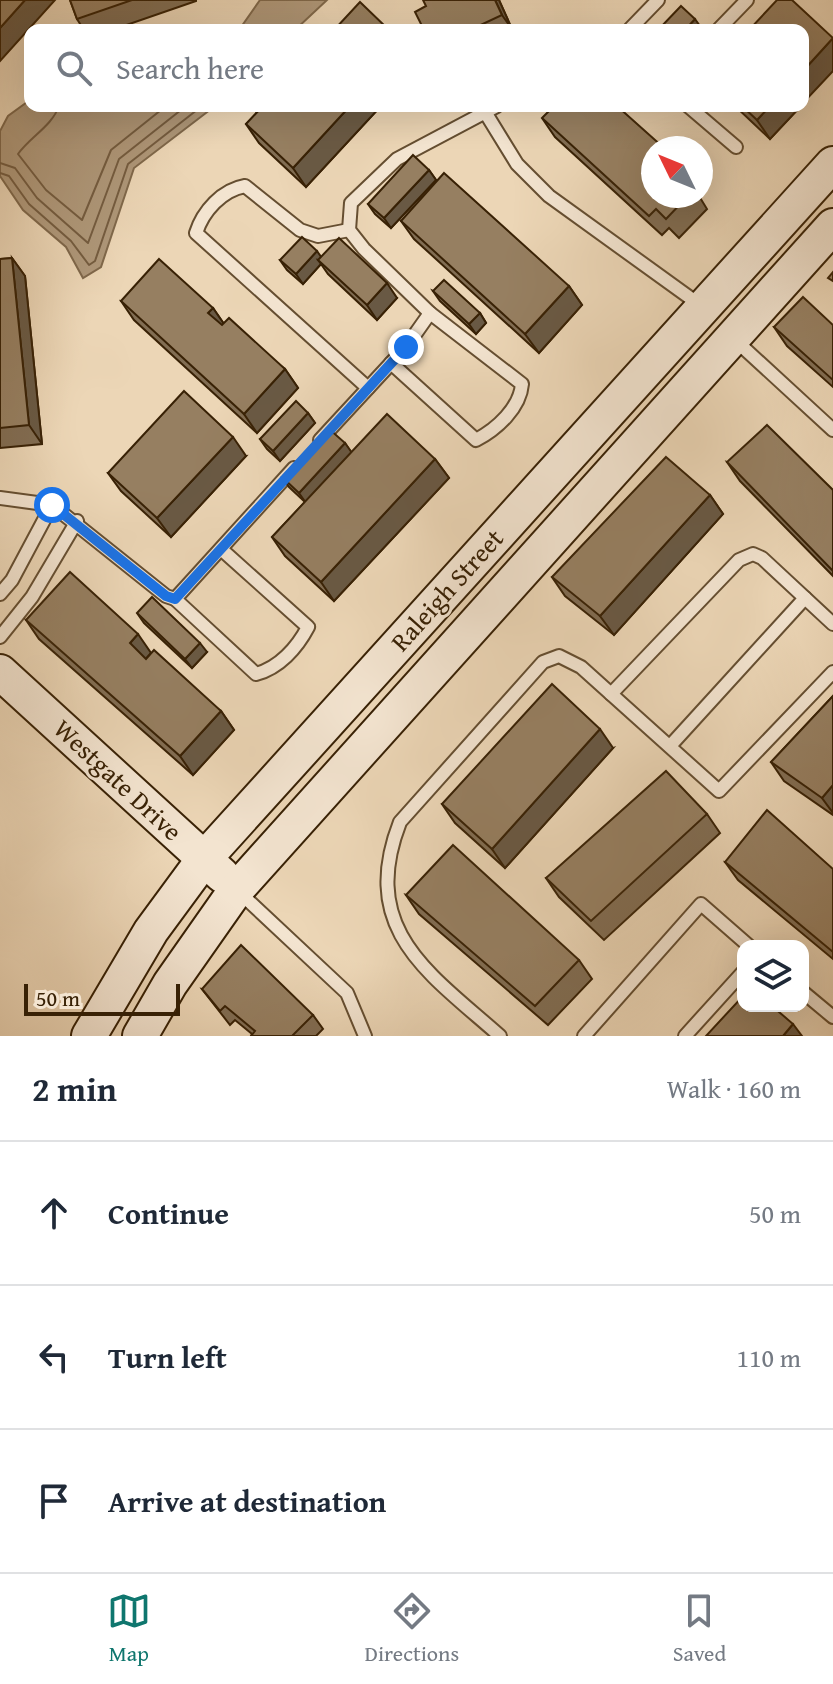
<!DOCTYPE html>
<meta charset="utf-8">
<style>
:root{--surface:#fff;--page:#f2f2f3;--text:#1f2937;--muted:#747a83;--line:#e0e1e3;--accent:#0f766e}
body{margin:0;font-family:"Gentium Book Plus",serif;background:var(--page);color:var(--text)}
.controls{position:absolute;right:24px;bottom:24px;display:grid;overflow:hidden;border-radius:16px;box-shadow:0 8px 32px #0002}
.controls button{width:72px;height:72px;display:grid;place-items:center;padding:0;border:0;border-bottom:2px solid var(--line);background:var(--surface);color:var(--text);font:40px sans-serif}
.compass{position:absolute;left:641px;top:136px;width:72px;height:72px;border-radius:50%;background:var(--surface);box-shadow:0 8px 32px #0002;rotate:313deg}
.scale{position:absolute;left:24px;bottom:20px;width:156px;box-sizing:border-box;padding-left:8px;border:4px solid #382105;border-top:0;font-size:22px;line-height:28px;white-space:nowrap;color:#382105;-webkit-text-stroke:6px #f3e4d0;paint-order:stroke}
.stop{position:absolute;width:24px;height:24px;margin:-18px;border:6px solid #1a73e8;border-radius:50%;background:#fff}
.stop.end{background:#1a73e8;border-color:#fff;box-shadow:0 2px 8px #0008}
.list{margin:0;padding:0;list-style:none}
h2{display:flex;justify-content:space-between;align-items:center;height:104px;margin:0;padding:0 32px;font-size:34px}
h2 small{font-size:26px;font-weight:400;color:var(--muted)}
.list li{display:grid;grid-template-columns:52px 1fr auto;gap:24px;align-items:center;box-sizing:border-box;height:144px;padding:0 32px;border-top:2px solid var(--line)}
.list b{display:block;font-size:30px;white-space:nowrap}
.list em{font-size:26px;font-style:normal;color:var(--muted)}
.icon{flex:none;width:44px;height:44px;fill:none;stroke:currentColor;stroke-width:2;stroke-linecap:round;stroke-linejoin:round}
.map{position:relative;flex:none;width:833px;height:1036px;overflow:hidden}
.search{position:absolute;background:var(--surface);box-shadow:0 8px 32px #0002;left:24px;right:24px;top:24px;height:88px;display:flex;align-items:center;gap:20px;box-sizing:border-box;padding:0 28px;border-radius:16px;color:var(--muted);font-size:30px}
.sheet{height:536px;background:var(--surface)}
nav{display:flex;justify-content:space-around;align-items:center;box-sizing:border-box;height:112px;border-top:2px solid var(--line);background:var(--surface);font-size:22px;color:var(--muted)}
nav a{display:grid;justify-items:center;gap:4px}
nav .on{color:var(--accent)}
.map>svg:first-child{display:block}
</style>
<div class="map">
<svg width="833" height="1036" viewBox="0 0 833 1036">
<rect width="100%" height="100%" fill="#ecd6b6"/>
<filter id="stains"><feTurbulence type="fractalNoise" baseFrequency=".0025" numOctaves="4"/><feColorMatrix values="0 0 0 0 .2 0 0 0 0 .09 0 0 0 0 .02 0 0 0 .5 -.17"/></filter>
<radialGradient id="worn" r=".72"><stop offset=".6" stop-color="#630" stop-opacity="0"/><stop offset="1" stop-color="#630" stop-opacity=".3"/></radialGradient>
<g fill="#af987a" stroke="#7f684b" stroke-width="2">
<polygon points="260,0 327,0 295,30 239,30"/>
<polygon points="30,100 30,106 215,106 134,168 101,267 83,278 66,247 23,210 0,176 0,131 8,116"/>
</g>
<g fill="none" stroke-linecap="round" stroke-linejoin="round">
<g stroke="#745c40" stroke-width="2">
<path d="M 59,106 C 52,126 30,137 18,154 L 46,190 L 82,220 L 111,150 L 166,106"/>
<polyline points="0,163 15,168 37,198 88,243 119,159 186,106"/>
<polyline points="0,173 9,176 29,204 71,241 89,265 95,261 128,164 202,106"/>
</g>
<defs>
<g id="lane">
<polyline points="629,30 658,0"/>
<polyline points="718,30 747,0"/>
<polyline points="688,106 736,147"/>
<polyline points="485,112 517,164 549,196 700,305"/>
<path d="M 349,230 L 318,236 L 300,230 L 245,186 C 222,190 203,211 196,233 L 368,388"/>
<polyline points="734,339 833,430"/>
<path d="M 391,363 L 476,440 C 497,429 520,408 522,384 L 430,313"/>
<polyline points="320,440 406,347 430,313 364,249 349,230 351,203 397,159 497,106"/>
<polyline points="0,498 52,505 166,596 175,599 294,468"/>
<polyline points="0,594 12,580 52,505"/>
<path d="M 175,599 L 256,674 C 279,668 297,648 308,627 L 221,549"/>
<polyline points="0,637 32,597 77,521"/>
<polyline points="611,694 739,560 753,554 762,558 833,624"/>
<polyline points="670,746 805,598"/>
<polyline points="238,891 347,993 365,1036"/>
<polyline points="803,992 833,1017"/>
<path d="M 500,1036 C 429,973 358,930 400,822 L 543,662 L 559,656 L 581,667 L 719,791 L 833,672"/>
<polyline points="584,1036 701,904 749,946"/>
<polyline points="685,1036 743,972"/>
</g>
<g id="secondary">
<polyline points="0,672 222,875"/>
<polyline points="89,1036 151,931 204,859 833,164"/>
<polyline points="140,1036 170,984 236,890 833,226"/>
</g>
</defs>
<use href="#lane" stroke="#654e31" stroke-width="16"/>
<use href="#secondary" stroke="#382105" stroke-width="38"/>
<use href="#lane" stroke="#f3e4d0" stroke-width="12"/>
<use href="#secondary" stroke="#f3e4d0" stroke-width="34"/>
</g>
<g fill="#816d53" stroke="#382105" stroke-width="2">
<polygon points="70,0 196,0 196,1 112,30 84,30 77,19"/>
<polygon points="499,0 512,29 510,30 424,30 426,6"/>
<polygon points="263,106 381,106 306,187 259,143 246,124"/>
<polygon points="735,106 801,106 770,139"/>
<polygon points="542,118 653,196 699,196 707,209 679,238 669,228 662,235 555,137"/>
<polygon points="429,170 436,180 391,228 375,214 368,204"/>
<polygon points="401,221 569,286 582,305 539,353 414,239"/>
<polygon points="321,257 397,298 377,320 328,274 321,264 303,284 287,270 280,260"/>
<polygon points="12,258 25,276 42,444 0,448 0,259"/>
<polygon points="433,291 480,313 486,323 476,334 440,301"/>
<polygon points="121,301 213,308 224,324 285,369 298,388 257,433 134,320"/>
<polygon points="833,325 833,387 787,346 774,327"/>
<polygon points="308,413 315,423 280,461 267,449 260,439"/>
<polygon points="345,443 351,452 435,459 449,478 334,601 285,556 272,537 305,502 289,487 282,477"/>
<polygon points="246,456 171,537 121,491 108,473"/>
<polygon points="727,462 833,490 833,576 740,481"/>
<polygon points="710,495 723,514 614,635 565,596 552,577"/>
<polygon points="137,613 207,652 192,668 144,623"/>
<polygon points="26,620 151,653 146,658 221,711 234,730 193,775 39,639"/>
<polygon points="833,696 833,815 784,781 771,762"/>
<polygon points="613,748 505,868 455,823 442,804"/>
<polygon points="707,814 720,833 604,940 559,897 546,878"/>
<polygon points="725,862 833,869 833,959 738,880"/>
<polygon points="406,895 579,960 592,979 548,1025 419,914"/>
<polygon points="202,989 313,1015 323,1029 316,1036 251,1036 252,1034 235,1020 230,1025"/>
</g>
<g fill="#695944" stroke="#382105" stroke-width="2">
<polygon points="25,0 55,0 0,61 0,28"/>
<polygon points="495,0 499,0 512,29 502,15"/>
<polygon points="695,19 702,29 701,30 685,30"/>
<polygon points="833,38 833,71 803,103 803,71"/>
<polygon points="350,106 381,106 306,187 293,168"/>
<polygon points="770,106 801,106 770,139 757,120"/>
<polygon points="429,170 436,180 391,228 384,218"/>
<polygon points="317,251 324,261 318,260 321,264 303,284 296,274"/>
<polygon points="12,258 25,276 42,444 29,425"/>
<polygon points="387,283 397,298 377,320 367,305"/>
<polygon points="569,286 582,305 539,353 525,334"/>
<polygon points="213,308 226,327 221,332 208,313"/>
<polygon points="480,313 486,323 476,334 469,324"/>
<polygon points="285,369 298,388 257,433 244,414"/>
<polygon points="308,413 315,423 280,461 273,451"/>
<polygon points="233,437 246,456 171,537 157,518"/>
<polygon points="345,443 352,453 306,503 299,493"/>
<polygon points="435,459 449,478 334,601 321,582"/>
<polygon points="710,495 723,514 614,635 600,616"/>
<polygon points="138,634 151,653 143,662 130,643"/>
<polygon points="200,643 207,652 192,668 185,659"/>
<polygon points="221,711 234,730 193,775 180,756"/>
<polygon points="600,729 613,748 505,868 492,849"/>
<polygon points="833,785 833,813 822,798"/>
<polygon points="793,1024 802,1036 783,1036"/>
</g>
<g fill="#967f61" stroke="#382105" stroke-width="2">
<polygon points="0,0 25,0 0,28"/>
<polygon points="70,0 132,0 77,19"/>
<polygon points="423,0 495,0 502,15 470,30 424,30 415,12 426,6"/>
<polygon points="777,0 792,0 833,38 803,71 803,30 749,30"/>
<polygon points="360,2 389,30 334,30"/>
<polygon points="681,6 695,19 685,30 658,30"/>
<polygon points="263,106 350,106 293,168 246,124"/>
<polygon points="554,106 617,106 664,148 653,148 653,196 688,196 666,219 656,209 649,216 542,118"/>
<polygon points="742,106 770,106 757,120"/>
<polygon points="413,155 429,170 384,218 368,204"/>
<polygon points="444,173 569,286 525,334 401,221"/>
<polygon points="302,237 317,251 296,274 280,260"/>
<polygon points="339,238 387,283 367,305 318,260"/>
<polygon points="12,258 29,425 0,428 0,259"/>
<polygon points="159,259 213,308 208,313 222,325 229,318 285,369 244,414 121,301"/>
<polygon points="833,272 833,281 828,278"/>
<polygon points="444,280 480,313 469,324 433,291"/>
<polygon points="803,297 833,325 833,380 774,327"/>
<polygon points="184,391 233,437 157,518 108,473"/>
<polygon points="296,401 308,413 273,451 260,439"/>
<polygon points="387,414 435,459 321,582 272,537"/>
<polygon points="767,425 833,490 833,571 727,462"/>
<polygon points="328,428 345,443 299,493 282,477"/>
<polygon points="666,457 710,495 600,616 552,577"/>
<polygon points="70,572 138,634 130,643 146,659 154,650 221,711 180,756 26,620"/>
<polygon points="152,597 200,643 185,659 137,613"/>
<polygon points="552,684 600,729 492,849 442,804"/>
<polygon points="833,696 833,785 822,798 771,762"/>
<polygon points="666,771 707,814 591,921 546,878"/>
<polygon points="767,810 833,869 833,952 725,862"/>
<polygon points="453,845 579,960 535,1006 406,895"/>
<polygon points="241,945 313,1015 292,1036 251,1036 255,1031 225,1006 220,1011 202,989"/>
<polygon points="743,996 743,1006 772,1006 793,1024 783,1036 706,1036"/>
</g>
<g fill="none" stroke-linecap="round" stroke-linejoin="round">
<polyline stroke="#1a73e8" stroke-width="10" points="52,505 166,596 175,599 406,347"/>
</g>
<g text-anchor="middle" stroke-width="6" stroke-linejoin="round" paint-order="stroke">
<g font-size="26" fill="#382105" stroke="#f3e4d0">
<text transform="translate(447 590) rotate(-48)" y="9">Raleigh Street</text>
<text transform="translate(118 780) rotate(43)" y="9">Westgate Drive</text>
</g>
</g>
<rect width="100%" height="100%" filter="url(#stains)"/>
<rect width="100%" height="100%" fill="url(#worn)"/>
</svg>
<div class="controls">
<button><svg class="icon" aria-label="layers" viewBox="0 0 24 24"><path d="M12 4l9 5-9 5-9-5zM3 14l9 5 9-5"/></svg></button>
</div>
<svg class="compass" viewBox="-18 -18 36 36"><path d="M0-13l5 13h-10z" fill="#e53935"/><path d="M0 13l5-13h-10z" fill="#747a83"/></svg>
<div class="scale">50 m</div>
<div class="stop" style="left:52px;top:505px"></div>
<div class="stop end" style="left:406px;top:347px"></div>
<div class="search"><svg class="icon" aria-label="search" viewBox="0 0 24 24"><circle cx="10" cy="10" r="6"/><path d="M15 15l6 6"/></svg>Search here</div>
</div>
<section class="sheet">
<h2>2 min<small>Walk · 160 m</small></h2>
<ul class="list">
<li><svg class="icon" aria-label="ahead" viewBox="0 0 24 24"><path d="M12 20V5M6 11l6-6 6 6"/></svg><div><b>Continue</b></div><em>50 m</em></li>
<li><svg class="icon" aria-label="left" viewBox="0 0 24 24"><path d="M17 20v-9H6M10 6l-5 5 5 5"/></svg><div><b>Turn left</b></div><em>110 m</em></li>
<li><svg class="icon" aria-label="arrive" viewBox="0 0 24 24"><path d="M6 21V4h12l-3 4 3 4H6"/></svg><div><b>Arrive at destination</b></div></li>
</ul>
</section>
<nav>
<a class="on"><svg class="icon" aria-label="map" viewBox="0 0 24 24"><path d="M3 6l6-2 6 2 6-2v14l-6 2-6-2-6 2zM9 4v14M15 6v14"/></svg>Map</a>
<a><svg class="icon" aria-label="directions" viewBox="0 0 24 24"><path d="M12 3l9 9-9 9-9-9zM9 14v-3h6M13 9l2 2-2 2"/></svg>Directions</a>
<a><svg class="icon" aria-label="saved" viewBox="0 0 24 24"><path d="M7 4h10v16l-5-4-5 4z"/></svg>Saved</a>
</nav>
